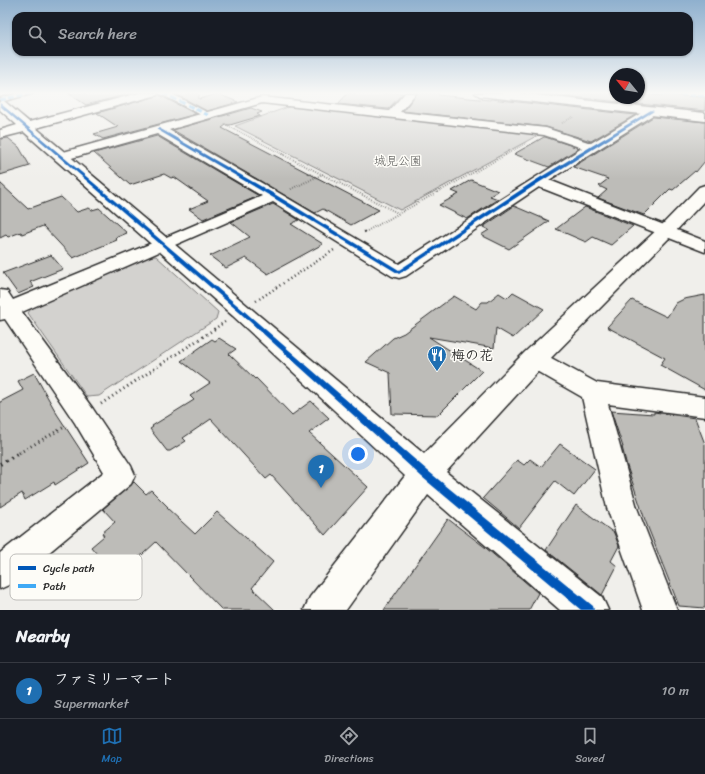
<!DOCTYPE html>
<meta charset="utf-8">
<style>
:root{--surface:#171b24;--page:#242831;--text:#f1f3f6;--muted:#9ea1a6;--line:#363941;--accent:#1f6fb2}
body{margin:0;font-family:Sriracha,"Klee One",sans-serif;background:var(--page);color:var(--text)}
.compass{position:absolute;left:609px;top:68px;width:36px;height:36px;border-radius:50%;background:var(--surface);box-shadow:0 1px 3px #0004;rotate:300deg}
.you{position:absolute;left:358px;top:454px;width:14px;height:14px;margin:-10px;border:3px solid #fff;border-radius:50%;background:#1a73e8;box-shadow:0 0 0 6px #1a73e833}
.badge{display:grid;place-items:center;width:26px;height:26px;border-radius:50%;background:var(--accent);color:#fff;font-size:13px;font-weight:700}
.pin{position:absolute;translate:-50% -33px;filter:drop-shadow(0 1px 2px #0008)}
.pin::after{content:'';position:absolute;top:21px;width:14px;height:12px;background:inherit;clip-path:polygon(0 0,100% 0,50% 100%)}
.list{margin:0;padding:0;list-style:none}
h2{display:flex;justify-content:space-between;align-items:center;height:52px;margin:0;padding:0 16px;font-size:17px}
h2 small{font-size:13px;font-weight:400;color:var(--muted)}
.list li{display:grid;grid-template-columns:26px 1fr auto;gap:12px;align-items:center;box-sizing:border-box;height:56px;padding:0 16px;border-top:1px solid var(--line)}
.list b{display:block;font-size:15px;white-space:nowrap}
.list p{margin:0;font-size:13px;white-space:nowrap;color:var(--muted)}
.list em{font-size:13px;font-style:normal;color:var(--muted)}
.icon{flex:none;width:22px;height:22px;fill:none;stroke:currentColor;stroke-width:2;stroke-linecap:round;stroke-linejoin:round}
.map{position:relative;flex:none;width:705px;height:610px;overflow:hidden}
.search{position:absolute;background:var(--surface);box-shadow:0 1px 3px #0004;left:12px;right:12px;top:12px;height:44px;display:flex;align-items:center;gap:10px;box-sizing:border-box;padding:0 14px;border-radius:12px;color:var(--muted);font-size:15px}
.sheet{height:108px;background:var(--surface)}
nav{display:flex;justify-content:space-around;align-items:center;box-sizing:border-box;height:56px;border-top:1px solid var(--line);background:var(--surface);font-size:11px;color:var(--muted)}
nav a{display:grid;justify-items:center;gap:2px}
nav .on{color:var(--accent)}
.map>svg:first-child{display:block}
</style>
<div class="map">
<svg width="705" height="610" viewBox="0 0 705 610">
<rect width="100%" height="100%" fill="#f0efeb"/>
<filter id="ink" filterUnits="userSpaceOnUse"><feTurbulence type="fractalNoise" baseFrequency=".025" numOctaves="2"/><feDisplacementMap in="SourceGraphic" scale="8" xChannelSelector="R" yChannelSelector="G"/><feConvolveMatrix kernelMatrix="1 2 1 2 8 2 1 2 1" color-interpolation-filters="sRGB"/></filter>
<g filter="url(#ink)">
<g fill="#d3d2cf" stroke="#7f7e7d">
<polygon points="291,106 540,134 400,210 235,126"/>
<polygon points="156,256 218,312 216,319 99,396 87,397 28,313 33,306 148,257"/>
</g>
<g fill="#bdbcb8" stroke="#2b2b2b">
<polygon points="68,93 132,93 86,105"/>
<polygon points="174,93 199,93 199,99 218,94 238,102 207,111"/>
<polygon points="348,93 403,93 388,109 338,104"/>
<polygon points="417,93 438,93 438,95 490,100 491,99 635,115 591,141 546,127 403,111"/>
<polygon points="535,93 615,93 615,98 639,98 639,96 642,96 642,95 705,97 705,111"/>
<polygon points="159,95 196,114 103,139 94,134 118,127 97,113 157,96"/>
<polygon points="251,108 262,112 257,114 260,116 230,125 226,125 222,128 379,210 351,225 323,209 315,213 173,130"/>
<polygon points="653,117 705,122 705,161 696,172 695,171 673,190 670,189 644,215 598,198 607,190 599,186 608,179 573,167"/>
<polygon points="157,136 259,196 203,219 189,209 208,201 174,177 171,178 164,174 130,185 94,153"/>
<polygon points="544,137 545,137 579,148 549,167 514,154"/>
<polygon points="8,138 19,147 30,166 0,175 0,139"/>
<polygon points="471,180 498,191 490,196 498,199 467,219 439,205 459,194 452,191"/>
<polygon points="0,183 28,209 61,197 77,212 89,208 92,210 99,208 127,233 115,238 117,240 73,258 43,226 22,234 21,232 8,237 6,235 0,238"/>
<polygon points="273,204 299,220 291,224 323,244 268,274 246,258 226,268 210,256 250,237 231,222"/>
<polygon points="514,206 549,221 509,249 481,235 489,230 483,227"/>
<polygon points="585,207 633,226 611,245 593,237 586,242 556,229"/>
<polygon points="51,255 63,269 30,282 34,287 18,294 3,273"/>
<polygon points="513,292 544,309 513,338 496,328 494,348 429,337 482,371 438,415 392,414 390,373 366,362 393,338 404,333 454,296 476,309 482,302 488,302 499,293 507,298"/>
<polygon points="705,295 705,390 660,365 665,358 607,327 632,300 667,317 676,303 684,299"/>
<polygon points="219,338 236,349 229,354 255,379 256,378 292,415 311,401 329,418 309,433 368,487 325,535 271,475 266,479 211,419 183,438 186,441 170,451 167,451 150,429 153,427 152,426 194,400 190,396 210,383 181,361 212,339 215,341"/>
<polygon points="34,373 57,414 89,463 55,485 54,482 25,500 22,493 0,507 0,402 23,390 18,381"/>
<polygon points="611,411 654,414 654,412 695,418 705,444 705,608 679,606 645,520 627,466 622,447 623,447"/>
<polygon points="560,444 595,469 574,496 555,481 519,528 483,498 517,460 524,465 530,459 541,467"/>
<polygon points="134,482 146,494 151,490 168,507 167,508 195,534 217,512 273,562 252,588 275,610 222,610 156,542 117,578 91,547 104,536 102,533 115,522 103,509"/>
<polygon points="576,505 614,533 619,546 611,561 617,566 602,595 546,550"/>
<polygon points="448,519 486,548 538,593 529,610 384,610"/>
</g>
<g fill="none" stroke-linecap="round" stroke-linejoin="round">
<defs>
<g id="pedestrian">
<polygon points="19,93 35,93 0,102 0,98"/>
<polygon points="159,93 170,93 212,115 208,118 205,117"/>
</g>
<g id="minor">
<path d="M 405,93 L 416,93 L 400,112 L 546,128 L 591,143 L 648,109 L 656,109 L 658,111 L 656,113 L 549,180 L 705,241 L 705,252 L 539,187 L 406,276 L 399,278 L 392,276 L 273,202 L 22,312 L 93,409 L 131,466 L 135,475 L 131,484 L 11,584 L 0,589 L 0,553 L 104,472 L 75,423 L 5,319 L 0,320 L 0,290 L 7,291 L 13,300 L 157,241 L 262,196 L 157,134 L 61,161 L 56,160 L 54,157 L 56,154 L 262,97 L 389,111 ZM 262,103 L 544,135 L 582,148 L 399,264 L 279,193 L 169,130 Z"/>
<polygon points="534,351 542,353 597,383 705,397 705,417 608,404 637,508 677,610 643,610 607,508 582,397 526,365 523,359 526,353"/>
</g>
<g id="tertiary">
<polygon points="139,93 158,93 157,95 36,128 424,454 525,352 660,227 699,187 705,185 705,200 672,235 543,366 446,472 602,597 608,610 560,610 428,495 346,610 304,610 310,597 405,476 233,316 24,132 0,138 0,130 17,125 0,110 0,100 4,101 29,122"/>
<polygon points="475,93 516,93 705,113 705,121 480,96"/>
</g>
</defs>
<use href="#pedestrian" stroke="#2b2b2b" stroke-width="3"/>
<use href="#minor" stroke="#2b2b2b" stroke-width="3"/>
<use href="#tertiary" stroke="#2b2b2b" stroke-width="3"/>
<g stroke="#2b2b2b" stroke-width="1.5" stroke-dasharray="0.5 1.5" stroke-linecap="butt">
<polyline points="562,123 573,117"/>
<polyline points="225,124 284,155"/>
<polyline points="505,155 526,143"/>
</g>
<g stroke="#2b2b2b" stroke-width="2" stroke-dasharray="0.5 2" stroke-linecap="butt">
<polyline points="282,154 398,213"/>
<polyline points="291,189 323,174"/>
<polyline points="365,232 507,154"/>
</g>
<g stroke="#2b2b2b" stroke-width="2.5" stroke-dasharray="1 3" stroke-linecap="butt">
<polyline points="364,232 367,231"/>
<polyline points="256,301 334,250"/>
<polyline points="214,329 225,322"/>
</g>
<g stroke="#2b2b2b" stroke-width="3" stroke-dasharray="1 3.5" stroke-linecap="butt">
<polyline points="101,404 216,328"/>
<polyline points="19,453 66,426"/>
</g>
<polyline stroke="#2b2b2b" stroke-width="4" stroke-dasharray="1.5 4.5" stroke-linecap="butt" points="0,464 21,452"/>
<use href="#pedestrian" fill="#fdfcf7" fill-rule="evenodd"/>
<use href="#minor" fill="#fdfcf7" fill-rule="evenodd"/>
<use href="#tertiary" fill="#fdfcf7" fill-rule="evenodd"/>
<g stroke="#3fa9f5" stroke-width="3" stroke-dasharray="6 3" stroke-linecap="butt">
<polyline points="163,93 208,115"/>
<polyline points="653,93 705,96"/>
<polyline points="0,100 31,93"/>
</g>
<defs>
<g id="cycleway">
<polygon points="0,103 243,310 428,471 593,606 594,610 581,610 422,477 239,312 0,106"/>
<polygon points="651,110 654,111 540,182 399,274 272,197 156,129 159,128 276,195 399,270 536,180"/>
</g>
</defs>
<use href="#cycleway" stroke="#fdfcf7" stroke-width="2"/>
<use href="#cycleway" fill="#0057b8" fill-rule="evenodd"/>
</g>
</g>
<linearGradient id="sky" x2="0" y2="1"><stop stop-color="#8fb0ce"/><stop offset="0.52" stop-color="#f8f8f6"/><stop offset="1" stop-color="#f8f8f6" stop-opacity="0"/></linearGradient>
<rect width="705" height="179" fill="url(#sky)"/>
<defs>
<symbol id="restaurant-pin" viewBox="-11 -11 22 30"><path d="M0 17L-7.5 6A9.5 9.5 0 1 1 7.5 6Z" fill="#1f6fb2" stroke="#fdfcf7"/><path d="M-5-6h1v4h1v-4h1v4h1v-4h1v5L-1.5 .5V6h-2V.5L-5-1ZM5-6V6H3V1.5H1.5Q1.5-4 5-6Z" fill="#fff"/></symbol>
</defs>
<g fill-rule="evenodd">
<use href="#restaurant-pin" x="426" y="344" width="22" height="30"/>
</g>
<g text-anchor="middle" stroke-width="3" stroke-linejoin="round" paint-order="stroke">
<g font-size="12" fill="#555554" stroke="#fdfcf7">
<text x="398" y="165">城見公園</text>
</g>
<g font-size="14" font-weight="bold" fill="#2b2b2b" stroke="#fdfcf7" text-anchor="start">
<text x="451" y="360">梅の花</text>
</g>
</g>
<rect x="10" y="554" width="132" height="46" rx="6" fill="#fdfcf7" stroke="#bebdba" stroke-width="1"/>
<rect x="18" y="566" width="18" height="4" fill="#0057b8"/>
<rect x="18" y="584" width="18" height="4" fill="#3fa9f5"/>
<g font-size="11" fill="#2b2b2b">
<text x="43" y="572">Cycle path</text>
<text x="43" y="590">Path</text>
</g>
</svg>
<svg class="compass" viewBox="-18 -18 36 36"><path d="M0-13l5 13h-10z" fill="#e53935"/><path d="M0 13l5-13h-10z" fill="#9ea1a6"/></svg>
<div class="you"></div>
<div class="pin badge" style="left:321px;top:488px">1</div>
<div class="search"><svg class="icon" aria-label="search" viewBox="0 0 24 24"><circle cx="10" cy="10" r="6"/><path d="M15 15l6 6"/></svg>Search here</div>
</div>
<section class="sheet">
<h2>Nearby<small></small></h2>
<ul class="list">
<li><span class="badge">1</span><div><b>ファミリーマート</b><p>Supermarket</p></div><em>10 m</em></li>
</ul>
</section>
<nav>
<a class="on"><svg class="icon" aria-label="map" viewBox="0 0 24 24"><path d="M3 6l6-2 6 2 6-2v14l-6 2-6-2-6 2zM9 4v14M15 6v14"/></svg>Map</a>
<a><svg class="icon" aria-label="directions" viewBox="0 0 24 24"><path d="M12 3l9 9-9 9-9-9zM9 14v-3h6M13 9l2 2-2 2"/></svg>Directions</a>
<a><svg class="icon" aria-label="saved" viewBox="0 0 24 24"><path d="M7 4h10v16l-5-4-5 4z"/></svg>Saved</a>
</nav>
